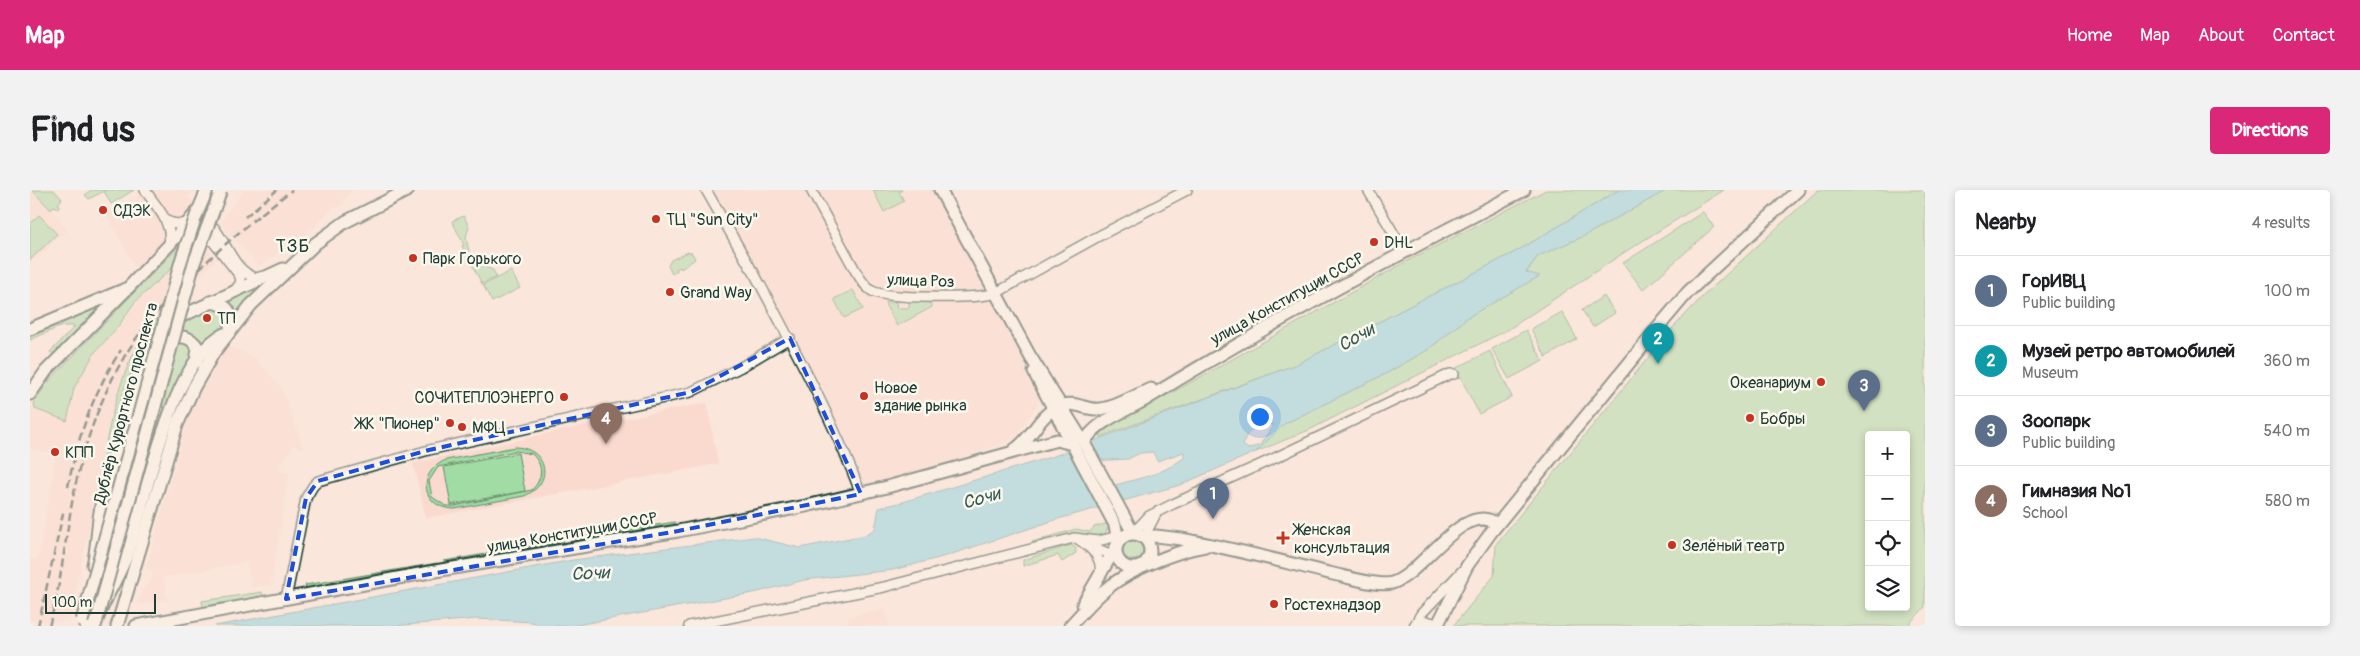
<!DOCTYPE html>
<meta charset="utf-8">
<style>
:root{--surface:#fff;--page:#f2f2f2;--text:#202124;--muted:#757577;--line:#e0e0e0;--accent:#db2777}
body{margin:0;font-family:Pangolin,sans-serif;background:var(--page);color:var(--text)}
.controls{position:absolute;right:15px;bottom:15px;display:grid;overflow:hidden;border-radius:5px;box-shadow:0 2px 8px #0003}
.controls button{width:45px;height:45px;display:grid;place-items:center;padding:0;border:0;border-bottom:1px solid var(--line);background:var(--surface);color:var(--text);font:25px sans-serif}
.scale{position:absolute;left:15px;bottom:12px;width:111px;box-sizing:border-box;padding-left:5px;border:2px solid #1f3d34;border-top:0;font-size:14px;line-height:18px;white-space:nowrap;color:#1f3d34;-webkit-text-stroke:4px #fbf7ec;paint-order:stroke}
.you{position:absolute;left:1229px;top:226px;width:18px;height:18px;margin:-12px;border:4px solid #fff;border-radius:50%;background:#1a73e8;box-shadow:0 0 0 8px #1a73e833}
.badge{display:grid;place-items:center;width:32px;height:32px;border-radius:50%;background:var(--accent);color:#fff;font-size:16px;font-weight:700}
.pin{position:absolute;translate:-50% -41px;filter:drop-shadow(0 1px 2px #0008)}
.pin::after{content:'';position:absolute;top:26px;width:18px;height:15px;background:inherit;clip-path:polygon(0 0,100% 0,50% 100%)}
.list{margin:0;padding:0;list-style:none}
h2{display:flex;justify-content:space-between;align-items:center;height:65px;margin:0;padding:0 20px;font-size:21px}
h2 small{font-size:16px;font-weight:400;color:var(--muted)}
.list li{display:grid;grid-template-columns:32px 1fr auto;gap:15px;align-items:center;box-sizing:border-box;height:70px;padding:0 20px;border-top:1px solid var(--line)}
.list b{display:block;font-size:19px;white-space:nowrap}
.list p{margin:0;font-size:16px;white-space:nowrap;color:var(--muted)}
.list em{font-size:16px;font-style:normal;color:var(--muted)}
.icon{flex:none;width:28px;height:28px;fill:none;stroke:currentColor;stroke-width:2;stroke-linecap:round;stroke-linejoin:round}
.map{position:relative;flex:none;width:1895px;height:436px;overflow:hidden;border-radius:5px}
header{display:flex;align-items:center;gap:30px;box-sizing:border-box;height:70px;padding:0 25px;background:var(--accent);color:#fff}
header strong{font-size:24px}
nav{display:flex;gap:28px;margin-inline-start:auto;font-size:18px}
.intro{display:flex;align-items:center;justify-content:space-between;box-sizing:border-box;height:120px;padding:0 30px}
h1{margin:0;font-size:35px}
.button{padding:12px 22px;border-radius:5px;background:var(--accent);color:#fff;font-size:18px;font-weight:700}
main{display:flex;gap:30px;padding:0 30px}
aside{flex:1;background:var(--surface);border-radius:5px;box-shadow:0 2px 8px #0003}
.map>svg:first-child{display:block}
</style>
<header>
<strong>Map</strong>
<nav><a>Home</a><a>Map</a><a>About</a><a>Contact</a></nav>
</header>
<div class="intro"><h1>Find us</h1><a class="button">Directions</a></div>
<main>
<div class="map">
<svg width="1895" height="436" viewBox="0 0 1895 436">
<rect width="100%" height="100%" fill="#fae6db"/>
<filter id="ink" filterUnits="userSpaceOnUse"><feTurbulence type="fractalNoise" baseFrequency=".02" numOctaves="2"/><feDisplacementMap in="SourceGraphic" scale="10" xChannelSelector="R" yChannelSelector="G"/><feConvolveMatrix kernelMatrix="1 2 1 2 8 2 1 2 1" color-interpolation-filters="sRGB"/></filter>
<g filter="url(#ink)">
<g fill="#fadacf">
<polygon points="0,0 24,0 30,6 21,20 37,40 0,74"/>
<polygon points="106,0 113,0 135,32 139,48 110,82 103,73 77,25 108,6"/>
<polygon points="119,0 162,0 159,8 169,16 156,31 139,29"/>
<polygon points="214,0 323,0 313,9 315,12 308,18 305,15 279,42 229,76 190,33"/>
<polygon points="679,0 905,0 990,160 1010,202 1007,214 985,249 837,300 832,299"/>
<polygon points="168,49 186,70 156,96 121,134 104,161 86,211 40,427 31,432 0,430 0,369 8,370 27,261 15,262 0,259 0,216 35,230 42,198 65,162 87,138 104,113 145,75"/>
<polygon points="197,156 225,168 252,199 273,258 263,255 251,273 249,281 259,283 241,394 222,397 217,372 133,387 137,410 111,414 109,412 112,400 121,392 123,381 116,379 158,229 166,210"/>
<polygon points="677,213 688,274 396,328 383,273 552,236"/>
<polygon points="855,419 859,436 798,436 819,432 818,427"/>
</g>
<g fill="#a0dca3" stroke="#608c6c" fill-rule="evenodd">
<polygon points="2,0 24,0 32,9 28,14 31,16 28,19 24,16 21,20"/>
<polygon points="61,0 104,0 81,14 74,1 59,9 55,5"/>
<polygon points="843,0 872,0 869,2 874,11 854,22"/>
<polygon points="1516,0 1589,0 1487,61 1267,174 1070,247 1072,239 1149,199 1381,69"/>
<polygon points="1637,0 1694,0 1598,60 1479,139 1279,240 1226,262 1254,234 1357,183 1399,159 1438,127 1509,86 1496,83 1508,66 1554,46"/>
<path d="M 1788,0 L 1895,0 L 1895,417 L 1877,436 L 1423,436 L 1464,386 L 1466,354 L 1640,141 L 1672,107 ZM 1839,245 L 1876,245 L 1876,417 L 1839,417 Z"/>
<polygon points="1673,22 1684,37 1613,100 1593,73"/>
<polygon points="9,25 27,44 0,70 0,34"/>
<polygon points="434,26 439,37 436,47 439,62 436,63 432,56 434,55 422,31"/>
<polygon points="153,52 145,75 104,113 87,138 65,162 44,198 37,231 5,219 4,213 17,193"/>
<polygon points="658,62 662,63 665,69 651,79 650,77 646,79 647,81 642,84 638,76 641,70"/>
<polygon points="440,64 451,76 463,80 466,87 452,94 437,65"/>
<polygon points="481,81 490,98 462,112 453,95"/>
<polygon points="240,91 205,126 196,111"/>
<polygon points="823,100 833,119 814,128 804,109"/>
<polygon points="1574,106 1585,123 1563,137 1552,120"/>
<polygon points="856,112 866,112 867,118 879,118 879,112 899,112 902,117 867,136 856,116"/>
<polygon points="74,114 24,164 20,162 45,136 32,136 0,150 0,145"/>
<path d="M 180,117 L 194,120 C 199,138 185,146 172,155 L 161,145 L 150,141 L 158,129 Z"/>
<polygon points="1532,122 1547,149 1516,167 1501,139"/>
<path d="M 131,124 C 127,143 111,159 103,177 C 84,221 77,268 68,314 L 64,314 C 78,250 84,173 131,124 Z"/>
<polygon points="1496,140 1513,171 1479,189 1462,159"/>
<polygon points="149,149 168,156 142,205 125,247"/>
<polygon points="1460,161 1482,207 1449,224 1426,178"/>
<path d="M 485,257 C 518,258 525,294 494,306 L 425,319 C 392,319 385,283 416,270 ZM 486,261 L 502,264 C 514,276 513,288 502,300 L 424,316 L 416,316 L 402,307 L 399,291 L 408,277 Z"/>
<polygon points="488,263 495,301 421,315 414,277"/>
<polygon points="752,325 761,326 470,378 474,375 614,352"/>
<polygon points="645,332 644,337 547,352 544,348"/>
<polygon points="1075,334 1079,335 1073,348 1000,357 1002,352 1046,339 1060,342 1064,337"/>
<circle cx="1103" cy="359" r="11"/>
<polygon points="534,351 532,355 415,374 414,371"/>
<polygon points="1041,355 1046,358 1046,363 1032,372 1028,365 993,376 993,370"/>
<polygon points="407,373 406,375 277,399 275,395"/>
<polygon points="232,402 233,408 173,417 172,411"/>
</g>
<path fill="#82d1e0" stroke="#5a969b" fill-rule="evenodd" d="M 1589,0 L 1637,0 L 1554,46 L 1508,66 L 1496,82 L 1510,86 L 1438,127 L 1399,159 L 1357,183 L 1254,234 L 1226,262 L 1150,295 L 1028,329 L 916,366 L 863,380 L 774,390 L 728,402 L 541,436 L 509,436 L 503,432 L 447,429 L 362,436 L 185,436 L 543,370 L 724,347 L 770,358 L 835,345 L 845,339 L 849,318 L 873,312 L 1024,266 L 1267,174 L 1487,61 ZM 1244,234 L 1230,255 L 1218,259 L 1213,255 C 1217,237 1227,237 1244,234 ZM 1123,262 L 1127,271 L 1154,262 L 1154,268 C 1137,280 1124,285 1104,290 C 1081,296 1061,305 1061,271 L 1098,269 L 1110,263 Z"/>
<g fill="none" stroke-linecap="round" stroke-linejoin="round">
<defs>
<g id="minor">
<path d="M 115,0 C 127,18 143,32 139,55"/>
<polyline points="676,0 720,77"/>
<path d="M 781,0 L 825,80 C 830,88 834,96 842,101 C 857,109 949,109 966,103 L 1067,47 L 1157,0"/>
<polyline points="1338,0 1374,61"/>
<path d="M 166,25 C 195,33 196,79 226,88 L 233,86"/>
<path d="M 137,31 C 149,38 160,30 171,36 L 210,86 L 211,92 L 204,102"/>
<path d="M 723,81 C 762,154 802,227 831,304"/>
<polyline points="1103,343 1119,326 1143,314 1245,268 1420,184 1424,184"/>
<polyline points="1114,347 1126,324"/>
<path d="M 1048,349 C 1061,358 1073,367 1070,384"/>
<polyline points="1062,356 1088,368"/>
<polyline points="256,409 276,308 283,296 288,291 399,260 661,202 711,177 760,148"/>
<polyline points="659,436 854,397 1044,348 1068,351 1097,344"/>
<polyline points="1384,436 1391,424 1432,381"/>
<polyline points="1386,436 1396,431 1408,434"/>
</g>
<g id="major">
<polyline points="910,0 1000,166 1054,253 1103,343"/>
<path d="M 180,112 C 202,115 201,123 200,141"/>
<polyline points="0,139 98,98 139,55 185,0"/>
<path d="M 139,155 C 147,142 161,146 168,158 L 166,172"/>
<polyline points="1004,182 1085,335 1088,352"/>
<polyline points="0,204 16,181 95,101"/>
<path d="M 1054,253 C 1065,231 1097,221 1118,208 C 1240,133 1366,65 1494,0"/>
<path d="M 984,260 C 1003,248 1009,224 1030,216 C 1044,210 1057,221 1071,219 C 1088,217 1105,205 1121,199"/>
<circle cx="1103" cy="361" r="17"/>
<path d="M 1114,347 L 1126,346 L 1151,349 C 1201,358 1250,371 1299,383 C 1314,386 1348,397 1362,393 C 1392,385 1433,309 1467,334"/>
<path d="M 63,375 C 67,358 67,340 70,322 C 73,304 79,285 84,267 C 97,221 110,154 152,126 L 253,79"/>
<polyline points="1053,414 1086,357"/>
<polyline points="56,436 126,193"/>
<path d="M 65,436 C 72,412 87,390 96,367 C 116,313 140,169 194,144"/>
<polyline points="87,436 147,235 164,197 184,162 221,115 286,53 315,32 378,0"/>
<polyline points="106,436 411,380 648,341 776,316 857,297 1027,250 1042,254"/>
<path d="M 1040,436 C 1071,401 1083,389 1126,371 C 1143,364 1157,359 1175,356"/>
<polyline points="1407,436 1437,376 1462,341 1631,134 1658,102 1768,0"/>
</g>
</defs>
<use href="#minor" stroke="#1f3d34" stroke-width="12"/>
<use href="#major" stroke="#1f3d34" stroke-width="15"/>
<use href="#minor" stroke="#fbf7ec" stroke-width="9"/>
<use href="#major" stroke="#fbf7ec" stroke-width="11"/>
<g stroke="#1f3d34" stroke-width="2.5" stroke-dasharray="8 4" stroke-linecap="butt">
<polyline points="215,27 247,0"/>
<path d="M 38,297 C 47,248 64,201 91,160"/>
<polyline points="8,436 34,319"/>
<path d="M 19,436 C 34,385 36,331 49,280 C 62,230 82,180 113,139 C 124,124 138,110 151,97 C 186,61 222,30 262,0"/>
</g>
<defs>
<g id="major-bridge">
<polyline points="67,429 164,73 191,0"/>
<polyline points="52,431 151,71 166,26 177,0"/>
</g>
</defs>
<use href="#major-bridge" stroke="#1f3d34" stroke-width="15" stroke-linecap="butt"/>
<use href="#major-bridge" stroke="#fbf7ec" stroke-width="11"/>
</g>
</g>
<path d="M0 0H1895V436H0ZM 760,148 L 831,304 L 648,341 L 256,409 L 276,308 L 288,291 L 399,260 L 661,202 Z" fill="#fae6db" fill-opacity=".55" fill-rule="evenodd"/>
<path fill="none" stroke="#1d4ed8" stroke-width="4" stroke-dasharray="10 6" stroke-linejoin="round" d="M 760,148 L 831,304 L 648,341 L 256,409 L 276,308 L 288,291 L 399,260 L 661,202 Z"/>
<g fill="#c8321e" stroke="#fbf7ec" stroke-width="2">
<circle cx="73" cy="20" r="5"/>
<circle cx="626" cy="29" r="5"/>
<circle cx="1344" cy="52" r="5"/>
<circle cx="383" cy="68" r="5"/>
<circle cx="640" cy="102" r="5"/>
<circle cx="177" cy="128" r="5"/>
<circle cx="1791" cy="192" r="5"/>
<circle cx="834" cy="206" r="5"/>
<circle cx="534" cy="207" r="5"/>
<circle cx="1720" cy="228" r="5"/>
<circle cx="420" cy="233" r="5"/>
<circle cx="432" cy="237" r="5"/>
<circle cx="25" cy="262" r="5"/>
<path d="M1250.5 340.5h5v5h5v5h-5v5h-5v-5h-5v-5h5z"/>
<circle cx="1642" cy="355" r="5"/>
<circle cx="1244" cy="414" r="5"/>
</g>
<g text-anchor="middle" stroke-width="5" stroke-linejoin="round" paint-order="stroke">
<g font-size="16" fill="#1f3d34" stroke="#fbf7ec" text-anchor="start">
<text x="83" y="26">СДЭК</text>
<text x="636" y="35">ТЦ "Sun City"</text>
<text x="1354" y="58">DHL</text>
<text x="393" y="74">Парк Горького</text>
<text x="650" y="108">Grand Way</text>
<text x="187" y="134">ТП</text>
<text x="1781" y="198" text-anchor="end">Океанариум</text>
<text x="844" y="203">Новое<tspan x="844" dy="18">здание рынка</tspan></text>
<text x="524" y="213" text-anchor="end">СОЧИТЕПЛОЭНЕРГО</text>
<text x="1730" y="234">Бобры</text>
<text x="410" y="239" text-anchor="end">ЖК "Пионер"</text>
<text x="442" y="243">МФЦ</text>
<text x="35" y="268">КПП</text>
<text x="1264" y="345">Женская<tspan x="1264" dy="18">консультация</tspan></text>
<text x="1652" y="361">Зелёный театр</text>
<text x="1254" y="420">Ростехнадзор</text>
</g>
<g font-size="16" fill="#1f3d34" stroke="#fbf7ec">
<text transform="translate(891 90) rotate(2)" y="6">улица Роз</text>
<text transform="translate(1257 108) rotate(-29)" y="6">улица Конституции СССР</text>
<text transform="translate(95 213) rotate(-75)" y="6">Дублёр Курортного проспекта</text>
<text transform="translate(542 342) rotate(-10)" y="6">улица Конституции СССР</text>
</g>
<g font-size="18" letter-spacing="1" fill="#1f3d34" stroke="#fbf7ec">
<text x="263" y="62">ТЗБ</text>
</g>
<g font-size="18" font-style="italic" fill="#335b56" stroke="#fbf7ec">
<text transform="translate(1326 147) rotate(-30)" y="6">Сочи</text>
<text transform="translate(951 308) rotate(-16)" y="6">Сочи</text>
<text transform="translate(560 383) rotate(-3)" y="6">Сочи</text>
</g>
</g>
</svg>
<div class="controls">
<button>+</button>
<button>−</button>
<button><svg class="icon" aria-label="locate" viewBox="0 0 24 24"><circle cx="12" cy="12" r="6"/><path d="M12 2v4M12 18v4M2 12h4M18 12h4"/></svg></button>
<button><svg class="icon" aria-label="layers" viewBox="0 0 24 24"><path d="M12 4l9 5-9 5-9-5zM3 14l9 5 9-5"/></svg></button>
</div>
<div class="scale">100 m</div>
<div class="you"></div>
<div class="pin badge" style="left:1183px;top:329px;background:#5c6f8a">1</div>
<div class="pin badge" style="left:1628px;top:174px;background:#0f9aa8">2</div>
<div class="pin badge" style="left:1834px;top:221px;background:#5c6f8a">3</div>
<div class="pin badge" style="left:576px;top:254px;background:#8d6e63">4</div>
</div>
<aside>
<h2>Nearby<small>4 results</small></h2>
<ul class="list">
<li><span class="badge" style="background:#5c6f8a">1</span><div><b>ГорИВЦ</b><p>Public building</p></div><em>100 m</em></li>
<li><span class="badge" style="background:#0f9aa8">2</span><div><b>Музей ретро автомобилей</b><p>Museum</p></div><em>360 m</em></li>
<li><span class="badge" style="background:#5c6f8a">3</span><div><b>Зоопарк</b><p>Public building</p></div><em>540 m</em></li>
<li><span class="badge" style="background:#8d6e63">4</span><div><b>Гимназия №1</b><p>School</p></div><em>580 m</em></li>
</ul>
</aside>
</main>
